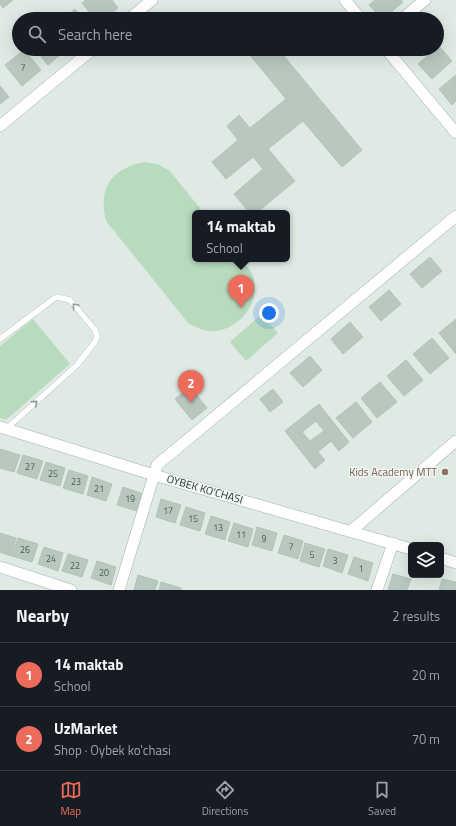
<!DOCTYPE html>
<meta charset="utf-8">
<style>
:root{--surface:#171b24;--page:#20242c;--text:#f1f3f6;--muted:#9ea1a6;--line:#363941;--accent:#ed6b5a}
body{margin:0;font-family:"Titillium Web",sans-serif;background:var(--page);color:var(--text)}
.controls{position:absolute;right:12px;bottom:12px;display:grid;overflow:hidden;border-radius:6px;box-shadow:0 4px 16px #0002}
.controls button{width:36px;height:36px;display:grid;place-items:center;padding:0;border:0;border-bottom:1px solid var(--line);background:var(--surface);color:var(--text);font:20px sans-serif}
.you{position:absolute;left:269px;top:313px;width:14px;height:14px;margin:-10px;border:3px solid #fff;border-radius:50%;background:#1a73e8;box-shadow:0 0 0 6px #1a73e833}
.badge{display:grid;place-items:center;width:26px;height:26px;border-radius:50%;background:var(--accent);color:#fff;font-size:13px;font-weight:700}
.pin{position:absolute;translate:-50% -33px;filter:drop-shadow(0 1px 2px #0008)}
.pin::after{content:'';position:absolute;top:21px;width:14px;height:12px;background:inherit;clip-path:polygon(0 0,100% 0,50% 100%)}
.popup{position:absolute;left:192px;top:210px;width:98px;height:52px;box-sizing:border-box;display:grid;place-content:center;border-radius:6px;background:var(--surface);filter:drop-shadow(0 1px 3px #0005);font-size:13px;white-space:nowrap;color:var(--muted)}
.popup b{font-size:15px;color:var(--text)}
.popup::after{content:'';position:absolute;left:50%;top:100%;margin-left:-8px;border:8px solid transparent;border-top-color:var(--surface)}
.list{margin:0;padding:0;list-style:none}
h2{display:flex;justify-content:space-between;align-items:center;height:52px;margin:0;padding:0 16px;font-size:17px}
h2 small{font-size:13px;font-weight:400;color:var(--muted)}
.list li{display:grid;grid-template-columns:26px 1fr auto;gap:12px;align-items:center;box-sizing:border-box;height:64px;padding:0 16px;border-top:1px solid var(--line)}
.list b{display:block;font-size:15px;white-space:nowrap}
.list p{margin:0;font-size:13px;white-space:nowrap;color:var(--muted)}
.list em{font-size:13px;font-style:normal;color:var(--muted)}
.icon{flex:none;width:22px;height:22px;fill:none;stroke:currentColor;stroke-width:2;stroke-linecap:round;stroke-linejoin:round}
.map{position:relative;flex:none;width:456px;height:590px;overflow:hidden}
.search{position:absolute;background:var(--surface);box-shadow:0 4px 16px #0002;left:12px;right:12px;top:12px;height:44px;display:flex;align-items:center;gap:10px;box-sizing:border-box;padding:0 14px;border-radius:22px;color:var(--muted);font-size:15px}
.sheet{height:180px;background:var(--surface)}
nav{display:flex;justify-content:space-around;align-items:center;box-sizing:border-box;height:56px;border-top:1px solid var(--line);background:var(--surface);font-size:11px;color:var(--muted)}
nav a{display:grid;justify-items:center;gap:2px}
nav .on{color:var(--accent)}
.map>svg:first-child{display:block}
</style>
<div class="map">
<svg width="456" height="590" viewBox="0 0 456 590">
<rect width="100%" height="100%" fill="#dfeae4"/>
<g fill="#b9dbbd">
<path d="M 144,162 L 157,164 L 169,170 L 204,213 L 195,213 L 195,259 L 240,259 C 244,263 250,269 252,274 C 263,300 241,328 216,331 C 206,332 198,328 189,324 L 106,221 C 98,188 111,169 144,162 Z"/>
<polygon points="262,314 278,333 246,361 230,342"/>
<polygon points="33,319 70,364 6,420 0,418 0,346"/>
</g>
<g fill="#b8c8bf" stroke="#b2c3ba" fill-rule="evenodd">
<polygon points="0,0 13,0 3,8 0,4"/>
<polygon points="86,0 112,0 118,8 105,19 95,19 82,3"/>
<polygon points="375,0 401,0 403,2 383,19 382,19 369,5"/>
<polygon points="75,9 83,19 63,19"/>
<polygon points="439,46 452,61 432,79 418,64"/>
<polygon points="35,49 67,49 48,65"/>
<polygon points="245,49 278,49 362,150 342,167 303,121 268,149 295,181 256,213 250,213 234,194 263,169 253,157 226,179 212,162 238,140 227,126 239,115 250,128 286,99"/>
<polygon points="405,49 418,49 411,56"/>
<polygon points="24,50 41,70 22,86 5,65"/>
<polygon points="456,75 456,101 452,105 439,89"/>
<polygon points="0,86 9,97 0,104"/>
<polygon points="430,257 442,271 422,288 410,274"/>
<polygon points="389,290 401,304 381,321 369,307"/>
<polygon points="456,319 456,354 439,333"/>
<polygon points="350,322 363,337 343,354 331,339"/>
<polygon points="432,338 449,358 430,374 413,354"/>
<polygon points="310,356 322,370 303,387 290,373"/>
<polygon points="406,360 423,380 404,396 387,376"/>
<polygon points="380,382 397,402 377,418 361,398"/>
<polygon points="190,387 207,408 192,420 175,399"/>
<polygon points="273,389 283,402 270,412 260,399"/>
<polygon points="356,402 372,422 353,438 336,418"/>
<path d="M 319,404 L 349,442 L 339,451 L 331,441 L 318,452 L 325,460 L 315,469 L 285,431 ZM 316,421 L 324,431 L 310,441 L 302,432 Z"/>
<polygon points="0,449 20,455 14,472 0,468"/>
<polygon points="23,455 43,461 37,479 17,473"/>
<polygon points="46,462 65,468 60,486 40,480"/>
<polygon points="69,470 88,476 83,494 63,488"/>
<polygon points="92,477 112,484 106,501 87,495"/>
<polygon points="123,487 143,494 137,511 117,505"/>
<polygon points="161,499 181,505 175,523 156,517"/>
<polygon points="186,507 205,513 200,531 180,525"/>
<polygon points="211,516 230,522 225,540 205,534"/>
<polygon points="234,523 253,529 248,547 228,541"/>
<polygon points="257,527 277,533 272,551 252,545"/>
<polygon points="0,533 16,538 11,556 0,552"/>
<polygon points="284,535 303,541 298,559 278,553"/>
<polygon points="18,538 38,544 32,562 12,556"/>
<polygon points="305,543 325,549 319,567 300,561"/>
<polygon points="44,547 63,553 58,571 38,564"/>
<polygon points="328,549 348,555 342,573 323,566"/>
<polygon points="68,554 88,560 82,577 62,571"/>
<polygon points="354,557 373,563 368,581 348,574"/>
<polygon points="97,561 116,567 111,585 91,578"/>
<polygon points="393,574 411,579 407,590 388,590"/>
<polygon points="138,575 158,581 155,590 134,590"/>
<polygon points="442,579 456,582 456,590 439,590"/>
<polygon points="161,582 181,588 181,590 159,590"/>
</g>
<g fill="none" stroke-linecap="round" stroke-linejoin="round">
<defs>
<polyline id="lane" points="0,339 52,300 57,297 70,300 95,330 97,337 95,342 77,365 6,429"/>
<g id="street">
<polyline points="345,0 361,19"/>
<polyline points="129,19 152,0"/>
<polyline points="402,19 425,0"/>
<polyline points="386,49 456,133"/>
<polyline points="0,126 93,49"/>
<polyline points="0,427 154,475 411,549"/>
<polyline points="351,531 456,441"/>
<polyline points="441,558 456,563"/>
<polyline points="0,567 71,590"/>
<polyline points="119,590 157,465 456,216"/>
<polyline points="377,590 393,543"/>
</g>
</defs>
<use href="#lane" stroke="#a2b1aa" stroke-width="6"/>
<use href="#street" stroke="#a2b1aa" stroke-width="12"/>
<use href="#lane" stroke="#fff" stroke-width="5.5"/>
<use href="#street" stroke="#fff" stroke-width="11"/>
</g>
<defs><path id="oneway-chevron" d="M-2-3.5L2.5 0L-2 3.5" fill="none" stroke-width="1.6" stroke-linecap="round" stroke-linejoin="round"/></defs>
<g stroke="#909c98">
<use href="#oneway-chevron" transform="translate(75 306) rotate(-130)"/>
<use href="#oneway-chevron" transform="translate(35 403) rotate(-42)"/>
</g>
<circle fill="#8d6e63" stroke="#f0f7f2" stroke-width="1.5" cx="445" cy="472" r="4"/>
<g text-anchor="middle" stroke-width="3" stroke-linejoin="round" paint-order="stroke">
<g font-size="9" fill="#475d54">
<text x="23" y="71">7</text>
<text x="30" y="470">27</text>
<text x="53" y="477">25</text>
<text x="76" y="485">23</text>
<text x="99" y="492">21</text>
<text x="130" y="502">19</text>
<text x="168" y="514">17</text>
<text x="193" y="522">15</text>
<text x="218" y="531">13</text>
<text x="241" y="538">11</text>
<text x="264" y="542">9</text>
<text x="291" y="550">7</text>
<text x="25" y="553">26</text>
<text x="312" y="558">5</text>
<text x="51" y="562">24</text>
<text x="335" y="564">3</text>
<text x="75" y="569">22</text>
<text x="361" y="572">1</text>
<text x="104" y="576">20</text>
</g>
<g font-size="11" fill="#785e54" stroke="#f0f7f2" text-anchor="end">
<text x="437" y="476">Kids Academy MTT</text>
</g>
<g font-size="11" fill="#213930" stroke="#f0f7f2">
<text transform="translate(205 489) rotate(16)" y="4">OYBEK KO'CHASI</text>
</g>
</g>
</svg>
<div class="controls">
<button><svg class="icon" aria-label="layers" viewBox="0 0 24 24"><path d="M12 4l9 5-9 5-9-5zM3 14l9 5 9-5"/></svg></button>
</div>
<div class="you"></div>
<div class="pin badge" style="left:241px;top:308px">1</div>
<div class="popup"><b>14 maktab</b>School</div>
<div class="pin badge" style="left:191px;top:403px">2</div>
<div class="search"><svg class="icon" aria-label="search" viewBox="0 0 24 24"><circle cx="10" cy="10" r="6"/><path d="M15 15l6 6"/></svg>Search here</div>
</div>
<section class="sheet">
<h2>Nearby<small>2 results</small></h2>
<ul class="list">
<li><span class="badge">1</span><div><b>14 maktab</b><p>School</p></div><em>20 m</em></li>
<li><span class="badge">2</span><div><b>UzMarket</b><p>Shop · Oybek ko'chasi</p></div><em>70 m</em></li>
</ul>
</section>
<nav>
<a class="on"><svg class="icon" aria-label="map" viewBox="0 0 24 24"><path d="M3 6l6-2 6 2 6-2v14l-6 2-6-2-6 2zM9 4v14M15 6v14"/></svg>Map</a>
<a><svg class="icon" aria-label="directions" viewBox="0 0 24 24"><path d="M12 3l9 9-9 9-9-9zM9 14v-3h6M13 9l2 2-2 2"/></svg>Directions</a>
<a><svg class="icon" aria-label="saved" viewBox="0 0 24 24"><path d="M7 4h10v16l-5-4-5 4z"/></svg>Saved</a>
</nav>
